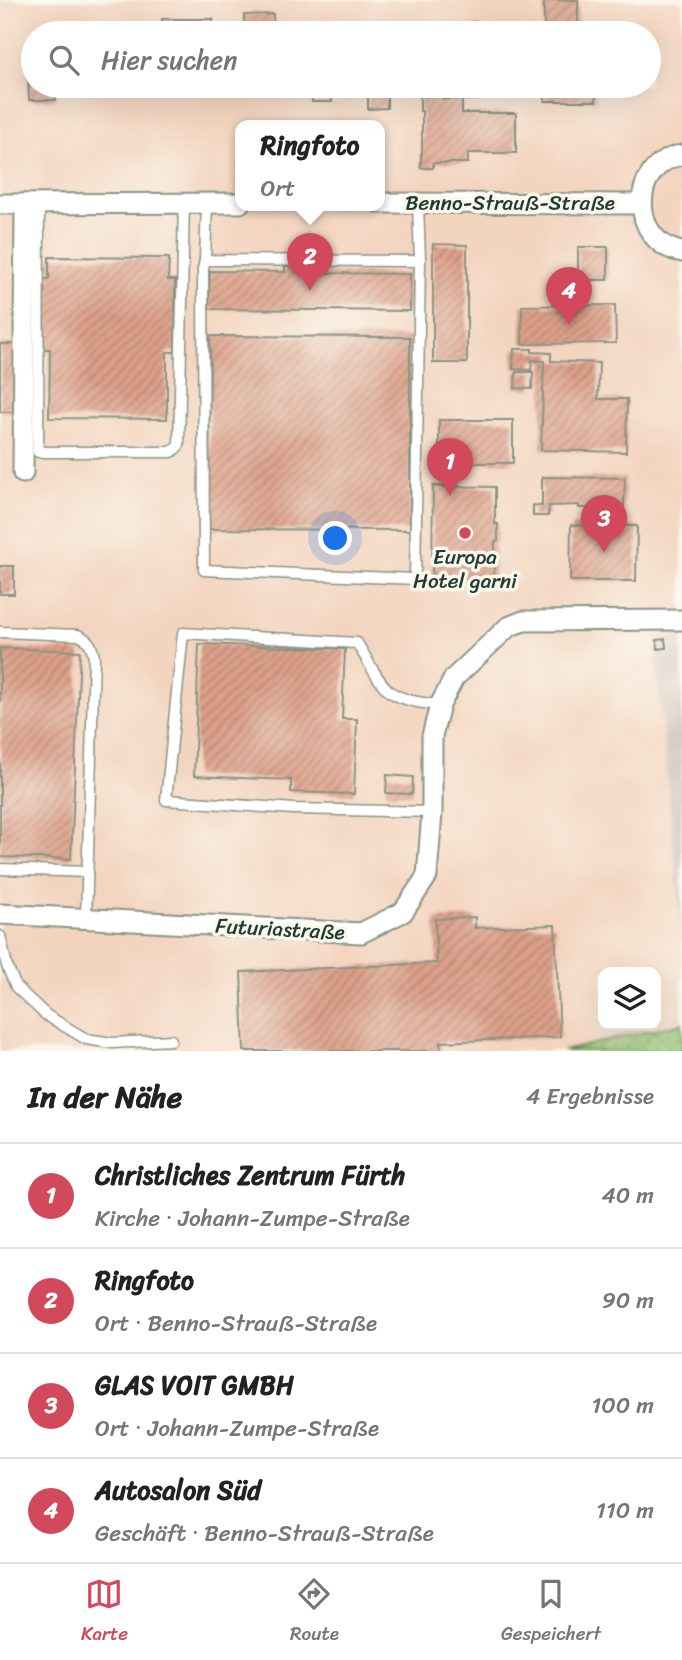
<!DOCTYPE html>
<html lang="de">
<meta charset="utf-8">
<style>
:root{--surface:#fff;--page:#f2f2f2;--text:#222;--muted:#767676;--line:#e0e0e0;--accent:#d1495b}
body{margin:0;font-family:Sriracha,sans-serif;background:var(--page);color:var(--text)}
.controls{position:absolute;right:21px;bottom:21px;display:grid;overflow:hidden;border-radius:14px;box-shadow:0 7px 28px #0002}
.controls button{width:63px;height:63px;display:grid;place-items:center;padding:0;border:0;border-bottom:2px solid var(--line);background:var(--surface);color:var(--text);font:35px sans-serif}
.you{position:absolute;left:336px;top:539px;width:24px;height:24px;margin:-18px;border:5px solid #fff;border-radius:50%;background:#1a73e8;box-shadow:0 0 0 10px #1a73e833}
.badge{display:grid;place-items:center;width:46px;height:46px;border-radius:50%;background:var(--accent);color:#fff;font-size:23px;font-weight:700}
.pin{position:absolute;translate:-50% -58px;filter:drop-shadow(0 2px 4px #0008)}
.pin::after{content:'';position:absolute;top:37px;width:24px;height:21px;background:inherit;clip-path:polygon(0 0,100% 0,50% 100%)}
.popup{position:absolute;left:235px;top:120px;width:150px;height:91px;box-sizing:border-box;display:grid;place-content:center;border-radius:14px;background:var(--surface);filter:drop-shadow(0 2px 5px #0005);font-size:23px;white-space:nowrap;color:var(--muted)}
.popup b{font-size:26px;color:var(--text)}
.popup::after{content:'';position:absolute;left:50%;top:100%;margin-left:-14px;border:14px solid transparent;border-top-color:var(--surface)}
.list{margin:0;padding:0;list-style:none}
h2{display:flex;justify-content:space-between;align-items:center;height:91px;margin:0;padding:0 28px;font-size:30px}
h2 small{font-size:23px;font-weight:400;color:var(--muted)}
.list li{display:grid;grid-template-columns:46px 1fr auto;gap:21px;align-items:center;box-sizing:border-box;height:105px;padding:0 28px;border-top:2px solid var(--line)}
.list b{display:block;font-size:26px;white-space:nowrap}
.list p{margin:0;font-size:23px;white-space:nowrap;color:var(--muted)}
.list em{font-size:23px;font-style:normal;color:var(--muted)}
.icon{flex:none;width:38px;height:38px;fill:none;stroke:currentColor;stroke-width:2;stroke-linecap:round;stroke-linejoin:round}
.map{position:relative;flex:none;width:682px;height:1051px;overflow:hidden}
.search{position:absolute;background:var(--surface);box-shadow:0 7px 28px #0002;left:21px;right:21px;top:21px;height:77px;display:flex;align-items:center;gap:18px;box-sizing:border-box;padding:0 24px;border-radius:38px;color:var(--muted);font-size:26px}
.sheet{height:511px;background:var(--surface)}
nav{display:flex;justify-content:space-around;align-items:center;box-sizing:border-box;height:98px;border-top:2px solid var(--line);background:var(--surface);font-size:19px;color:var(--muted)}
nav a{display:grid;justify-items:center;gap:4px}
nav .on{color:var(--accent)}
.map>svg:first-child{display:block}
</style>
<div class="map">
<svg width="682" height="1051" viewBox="0 0 682 1051">
<defs>
<pattern id="grass-dots" width="8" height="8" patternUnits="userSpaceOnUse" patternTransform="scale(1.75)"><rect width="8" height="8" fill="#97c472"/><path d="M2 2h.1M6 6h.1" fill="none" stroke="#7ba05e" stroke-width="1.8" stroke-linecap="round"/></pattern>
<pattern id="building-hatch" width="6" height="6" patternUnits="userSpaceOnUse" patternTransform="scale(1.75)"><rect width="6" height="6" fill="#dda08a"/><path d="M-1 1l2-2M0 6l6-6M5 7l2-2" fill="none" stroke="#b38472"/></pattern>
</defs>
<rect width="100%" height="100%" fill="#fbf7ec"/>
<filter id="ink" filterUnits="userSpaceOnUse"><feTurbulence type="fractalNoise" baseFrequency=".0143" numOctaves="2"/><feDisplacementMap in="SourceGraphic" scale="14" xChannelSelector="R" yChannelSelector="G"/><feConvolveMatrix kernelMatrix="1 2 1 2 8 2 1 2 1" color-interpolation-filters="sRGB"/></filter>
<filter id="wash" filterUnits="userSpaceOnUse"><feTurbulence type="fractalNoise" baseFrequency=".00686" numOctaves="4" result="noise"/><feDisplacementMap in="SourceGraphic" scale="28" xChannelSelector="R" yChannelSelector="G"/><feGaussianBlur stdDeviation="1.57" result="paint"/><feColorMatrix in="noise" values="0 0 0 0 0 0 0 0 0 0 0 0 0 0 0 0 0 1.4 0 .05"/><feComposite in="paint" operator="in"/></filter>
<g filter="url(#wash)">
<rect width="100%" height="100%" fill="#f4ebd4"/>
<path fill="#f3d4bf" fill-rule="evenodd" d="M 0,0 L 682,0 L 682,635 L 654,636 L 682,939 L 682,1023 L 563,1051 L 0,1051 ZM 33,33 L 649,33 L 649,86 L 33,86 ZM 240,125 L 380,125 L 380,205 L 240,205 ZM 603,972 L 656,972 L 656,1025 L 603,1025 Z"/>
<polygon fill="#cfc0bb" points="682,635 682,939 654,636"/>
<polygon fill="url(#grass-dots)" stroke="#5b8053" stroke-width="2" points="682,1023 682,1051 563,1051"/>
<g id="blocks">
<g fill="url(#building-hatch)">
<rect x="544" y="0" width="34" height="33"/>
<polygon points="273,14 274,33 244,33 244,15"/>
<rect x="162" y="19" width="51" height="14"/>
<polygon points="481,26 482,33 433,33 433,27"/>
<polygon points="27,46 33,46 33,86 55,86 56,100 29,100"/>
<polygon points="313,86 332,86 332,102 312,102"/>
<polygon points="368,86 387,86 387,108 368,109"/>
<rect x="465" y="86" width="13" height="14"/>
<rect x="545" y="86" width="51" height="15"/>
<polygon points="420,96 443,96 443,99 462,99 462,113 516,113 516,153 468,153 468,163 433,163 433,168 421,168 421,154 422,154 422,111 420,111"/>
<polygon points="433,244 467,245 467,363 433,363"/>
<rect x="578" y="247" width="30" height="33"/>
<polygon points="49,257 169,258 168,280 175,280 175,352 167,352 167,419 49,418 50,349 42,349 42,279 49,279"/>
<polygon points="285,265 322,265 322,273 410,274 410,311 209,309 210,271 285,272"/>
<polygon points="615,305 616,343 522,344 522,306"/>
<polygon points="210,336 410,337 410,530 209,529"/>
<polygon points="0,344 14,344 15,412 0,412"/>
<polygon points="514,349 532,349 532,352 551,353 551,361 599,363 598,399 627,399 626,452 541,450 544,361 532,360 531,370 513,369"/>
<polygon points="516,372 533,372 532,389 515,388"/>
<rect x="439" y="420" width="74" height="43"/>
<polygon points="542,477 625,478 624,508 579,508 579,505 549,506 548,516 533,516 533,505 542,506"/>
<polygon points="433,486 495,487 495,524 498,524 498,541 495,542 494,579 432,579"/>
<polygon points="571,525 637,526 636,581 570,581"/>
<rect x="0" y="566" width="14" height="28"/>
<polygon points="665,639 666,648 658,649 657,640"/>
<polygon points="199,644 345,649 342,719 357,719 354,794 291,792 291,780 194,776"/>
<polygon points="0,648 80,651 71,859 0,857"/>
<polygon points="387,775 413,777 412,794 386,793"/>
<polygon points="475,917 475,928 555,925 560,1037 440,1042 441,1051 244,1051 241,972 437,963 435,919"/>
</g>
</g>
</g>
<g filter="url(#ink)">
<use href="#blocks" fill-opacity="0" stroke="#8a9484" stroke-width="2"/>
<g fill="none" stroke-linecap="round" stroke-linejoin="round">
<defs>
<g id="service">
<polyline points="207,203 205,260 420,261 418,203"/>
<polyline points="39,204 38,452 172,452 179,445 184,203"/>
<polyline points="205,260 203,269 204,570 415,579 420,261"/>
<path d="M 0,632 L 78,635 C 90,640 92,646 94,658 L 86,919"/>
<path d="M 432,812 L 294,809 L 166,800 L 183,633 L 357,643 C 366,657 379,685 392,693 C 407,702 423,703 440,705"/>
<polyline points="0,869 88,872"/>
<polyline points="0,936 7,966 16,987 46,1015 86,1039 112,1043 171,1040"/>
</g>
<g id="minor">
<path d="M 682,155 C 629,163 629,243 682,252"/>
<polyline points="380,203 641,204"/>
<polyline points="0,204 240,203"/>
<polyline points="23,473 25,204"/>
<polyline points="0,914 361,933 403,912 427,876 432,812 432,736 440,705 454,678 508,627 523,621 682,620"/>
</g>
</defs>
<use href="#service" stroke="#8a9484" stroke-width="13"/>
<use href="#minor" stroke="#8a9484" stroke-width="23"/>
<use href="#service" stroke="#fff" stroke-width="10"/>
<use href="#minor" stroke="#fff" stroke-width="19"/>
</g>
</g>
<circle fill="#d1495b" stroke="#fbf7ec" stroke-width="2.5" cx="465" cy="533" r="7"/>
<g text-anchor="middle" stroke-width="7" stroke-linejoin="round" paint-order="stroke">
<g font-size="21" fill="#1f3d34" stroke="#fbf7ec">
<text x="510" y="210">Benno-Strauß-Straße</text>
<text transform="translate(280 929) rotate(3)" y="7">Futuriastraße</text>
</g>
<g font-size="21" fill="#1f3d34" stroke="#fbf7ec">
<text x="465" y="564">Europa<tspan x="465" dy="24">Hotel garni</tspan></text>
</g>
</g>
</svg>
<div class="controls">
<button><svg class="icon" aria-label="layers" viewBox="0 0 24 24"><path d="M12 4l9 5-9 5-9-5zM3 14l9 5 9-5"/></svg></button>
</div>
<div class="you"></div>
<div class="pin badge" style="left:450px;top:496px">1</div>
<div class="pin badge" style="left:310px;top:291px">2</div>
<div class="popup"><b>Ringfoto</b>Ort</div>
<div class="pin badge" style="left:604px;top:553px">3</div>
<div class="pin badge" style="left:569px;top:325px">4</div>
<div class="search"><svg class="icon" aria-label="search" viewBox="0 0 24 24"><circle cx="10" cy="10" r="6"/><path d="M15 15l6 6"/></svg>Hier suchen</div>
</div>
<section class="sheet">
<h2>In der Nähe<small>4 Ergebnisse</small></h2>
<ul class="list">
<li><span class="badge">1</span><div><b>Christliches Zentrum Fürth</b><p>Kirche · Johann-Zumpe-Straße</p></div><em>40 m</em></li>
<li><span class="badge">2</span><div><b>Ringfoto</b><p>Ort · Benno-Strauß-Straße</p></div><em>90 m</em></li>
<li><span class="badge">3</span><div><b>GLAS VOIT GMBH</b><p>Ort · Johann-Zumpe-Straße</p></div><em>100 m</em></li>
<li><span class="badge">4</span><div><b>Autosalon Süd</b><p>Geschäft · Benno-Strauß-Straße</p></div><em>110 m</em></li>
</ul>
</section>
<nav>
<a class="on"><svg class="icon" aria-label="map" viewBox="0 0 24 24"><path d="M3 6l6-2 6 2 6-2v14l-6 2-6-2-6 2zM9 4v14M15 6v14"/></svg>Karte</a>
<a><svg class="icon" aria-label="directions" viewBox="0 0 24 24"><path d="M12 3l9 9-9 9-9-9zM9 14v-3h6M13 9l2 2-2 2"/></svg>Route</a>
<a><svg class="icon" aria-label="saved" viewBox="0 0 24 24"><path d="M7 4h10v16l-5-4-5 4z"/></svg>Gespeichert</a>
</nav>
